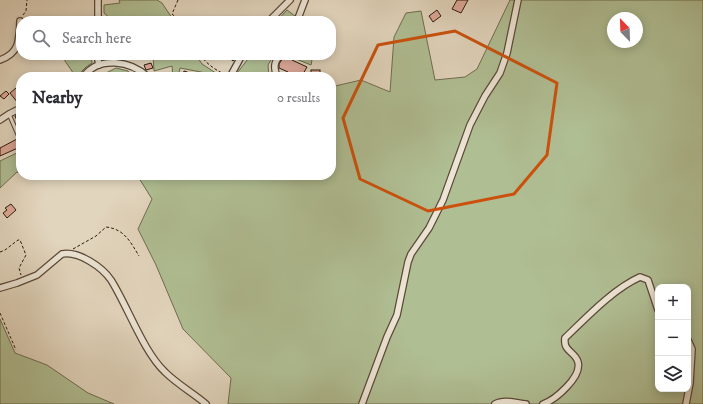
<!DOCTYPE html>
<meta charset="utf-8">
<style>
:root{--surface:#fff;--page:#f7f7f7;--text:#2b2b33;--muted:#7c7c81;--line:#e1e1e2}
body{margin:0;font-family:"IM FELL DW Pica",serif;background:var(--page);color:var(--text)}
.controls{position:absolute;right:12px;bottom:12px;display:grid;overflow:hidden;border-radius:8px;box-shadow:0 2px 10px #0003}
.controls button{width:36px;height:36px;display:grid;place-items:center;padding:0;border:0;border-bottom:1px solid var(--line);background:var(--surface);color:var(--text);font:20px sans-serif}
.compass{position:absolute;left:607px;top:12px;width:36px;height:36px;border-radius:50%;background:var(--surface);box-shadow:0 2px 10px #0003;rotate:337deg}
.list{margin:0;padding:0;list-style:none}
h2{display:flex;justify-content:space-between;align-items:center;height:52px;margin:0;padding:0 16px;font-size:17px}
h2 small{font-size:13px;font-weight:400;color:var(--muted)}
.icon{flex:none;width:22px;height:22px;fill:none;stroke:currentColor;stroke-width:2;stroke-linecap:round;stroke-linejoin:round}
.map{position:relative;flex:none;width:703px;height:404px;overflow:hidden}
.search{position:absolute;background:var(--surface);box-shadow:0 2px 10px #0003;left:16px;top:16px;width:320px;height:44px;display:flex;align-items:center;gap:10px;box-sizing:border-box;padding:0 14px;border-radius:16px;color:var(--muted);font-size:15px}
.panel{position:absolute;background:var(--surface);box-shadow:0 2px 10px #0003;left:16px;top:72px;width:320px;height:108px;border-radius:16px}
.map>svg:first-child{display:block}
</style>
<div class="map">
<svg width="703" height="404" viewBox="0 0 703 404">
<rect width="100%" height="100%" fill="#e2d5bd"/>
<filter id="stains"><feTurbulence type="fractalNoise" baseFrequency=".005" numOctaves="4"/><feColorMatrix values="0 0 0 0 .2 0 0 0 0 .09 0 0 0 0 .02 0 0 0 .5 -.17"/></filter>
<radialGradient id="worn" r=".72"><stop offset=".6" stop-color="#630" stop-opacity="0"/><stop offset="1" stop-color="#630" stop-opacity=".3"/></radialGradient>
<g fill="#b0be93" stroke="#6f6c50" fill-rule="evenodd">
<polygon points="119,0 157,0 162,3 174,21 113,21 104,13 104,5 120,3"/>
<path d="M 510,0 L 703,0 L 703,404 L 228,404 L 231,378 L 183,329 L 156,265 L 138,229 L 152,199 L 137,175 L 331,175 L 331,87 L 361,80 L 390,92 L 394,37 L 406,13 L 421,11 L 435,80 L 465,77 L 477,69 ZM 613,18 L 637,18 L 637,42 L 613,42 ZM 658,287 L 688,287 L 688,389 L 658,389 Z"/>
<polygon points="287,10 295,16 293,21 277,21"/>
<polygon points="63,55 91,55 92,63 86,67 76,77 65,61"/>
<polygon points="153,55 196,55 202,64 222,77 206,77 206,73 180,68 178,77 173,77 172,66 154,71"/>
<polygon points="251,55 274,55 268,65 269,77 234,77"/>
<polygon points="297,55 313,55 311,65 296,59"/>
<polygon points="116,68 128,71 132,77 105,77 106,73"/>
<polygon points="21,151 21,173 17,172 0,188 0,161"/>
<polygon points="0,319 15,353 47,365 88,393 114,404 0,404"/>
</g>
<g fill="#dda898" stroke="#2e1a0d">
<polygon points="457,0 468,0 461,13 452,9"/>
<polygon points="437,10 441,16 433,22 429,16"/>
<polygon points="226,55 237,55 233,61"/>
<polygon points="285,55 294,55 292,60 307,67 303,74 302,74 300,77 294,75 293,77 286,77 288,72 279,68 279,64"/>
<polygon points="151,63 153,68 146,70 144,65"/>
<rect x="311" y="70" width="9" height="7"/>
<polygon points="184,71 199,76 199,77 182,77"/>
<polygon points="16,88 21,93 21,100 18,103 10,93"/>
<polygon points="6,91 9,94 4,99 0,96"/>
<polygon points="21,113 21,130 15,116"/>
<polygon points="17,139 20,147 0,156 0,148"/>
<polygon points="11,204 16,210 7,218 3,213 7,210 5,208"/>
</g>
<g fill="none" stroke-linecap="round" stroke-linejoin="round">
<defs>
<polyline id="lane" points="9,114 19,137"/>
<g id="street">
<polyline points="98,0 98,21"/>
<polyline points="269,21 290,0"/>
<polyline points="297,21 305,0"/>
<polyline points="97,55 99,65"/>
<path d="M 0,60 C 20,53 19,40 20,21"/>
<path d="M 83,77 C 99,55 131,61 148,77"/>
<polyline points="230,77 242,55"/>
<path d="M 277,77 C 274,68 273,62 281,55"/>
<polyline points="0,120 9,114 21,108"/>
<path d="M 0,288 L 17,283 L 37,275 L 62,254 C 79,251 102,267 111,280 C 128,307 143,351 165,372 C 177,384 193,393 206,404"/>
<polyline points="362,404 387,337 397,315 408,262 411,254 429,228 443,200 470,125 485,96 500,73 507,53 518,0"/>
<path d="M 495,404 C 504,399 516,403 526,404"/>
<path d="M 543,404 C 555,400 582,377 578,362 C 575,351 563,352 565,338 C 586,318 613,289 640,277 L 648,280 L 658,310"/>
<polyline points="686,404 690,383 692,349 688,340"/>
</g>
</defs>
<use href="#lane" stroke="#5b4939" stroke-width="5"/>
<use href="#street" stroke="#5b4939" stroke-width="8"/>
<g stroke="#2e1a0d" stroke-width="1" stroke-dasharray="3 2" stroke-linecap="butt">
<polyline points="178,0 172,14 180,21"/>
<polyline points="23,15 26,11 27,0"/>
<path d="M 200,55 C 207,64 214,69 224,74"/>
<path d="M 73,249 L 96,236 L 106,227 C 124,229 130,241 139,256"/>
<polyline points="0,252 5,250 18,240 20,240 26,255 19,268 21,275"/>
<polyline points="0,313 16,350"/>
</g>
<use href="#lane" stroke="#ece4d4" stroke-width="3"/>
<use href="#street" stroke="#ece4d4" stroke-width="5.5"/>
</g>
<path fill="none" stroke="#cc500c" stroke-width="3" stroke-linejoin="round" d="M 455,31 L 557,83 L 547,155 L 514,194 L 428,211 L 360,179 L 343,118 L 378,45 Z"/>
<rect width="100%" height="100%" filter="url(#stains)"/>
<rect width="100%" height="100%" fill="url(#worn)"/>
</svg>
<div class="controls">
<button>+</button>
<button>−</button>
<button><svg class="icon" aria-label="layers" viewBox="0 0 24 24"><path d="M12 4l9 5-9 5-9-5zM3 14l9 5 9-5"/></svg></button>
</div>
<svg class="compass" viewBox="-18 -18 36 36"><path d="M0-13l5 13h-10z" fill="#e53935"/><path d="M0 13l5-13h-10z" fill="#7c7c81"/></svg>
<div class="search"><svg class="icon" aria-label="search" viewBox="0 0 24 24"><circle cx="10" cy="10" r="6"/><path d="M15 15l6 6"/></svg>Search here</div>
<section class="panel">
<h2>Nearby<small>0 results</small></h2>
<ul class="list">
</ul>
</section>
</div>
